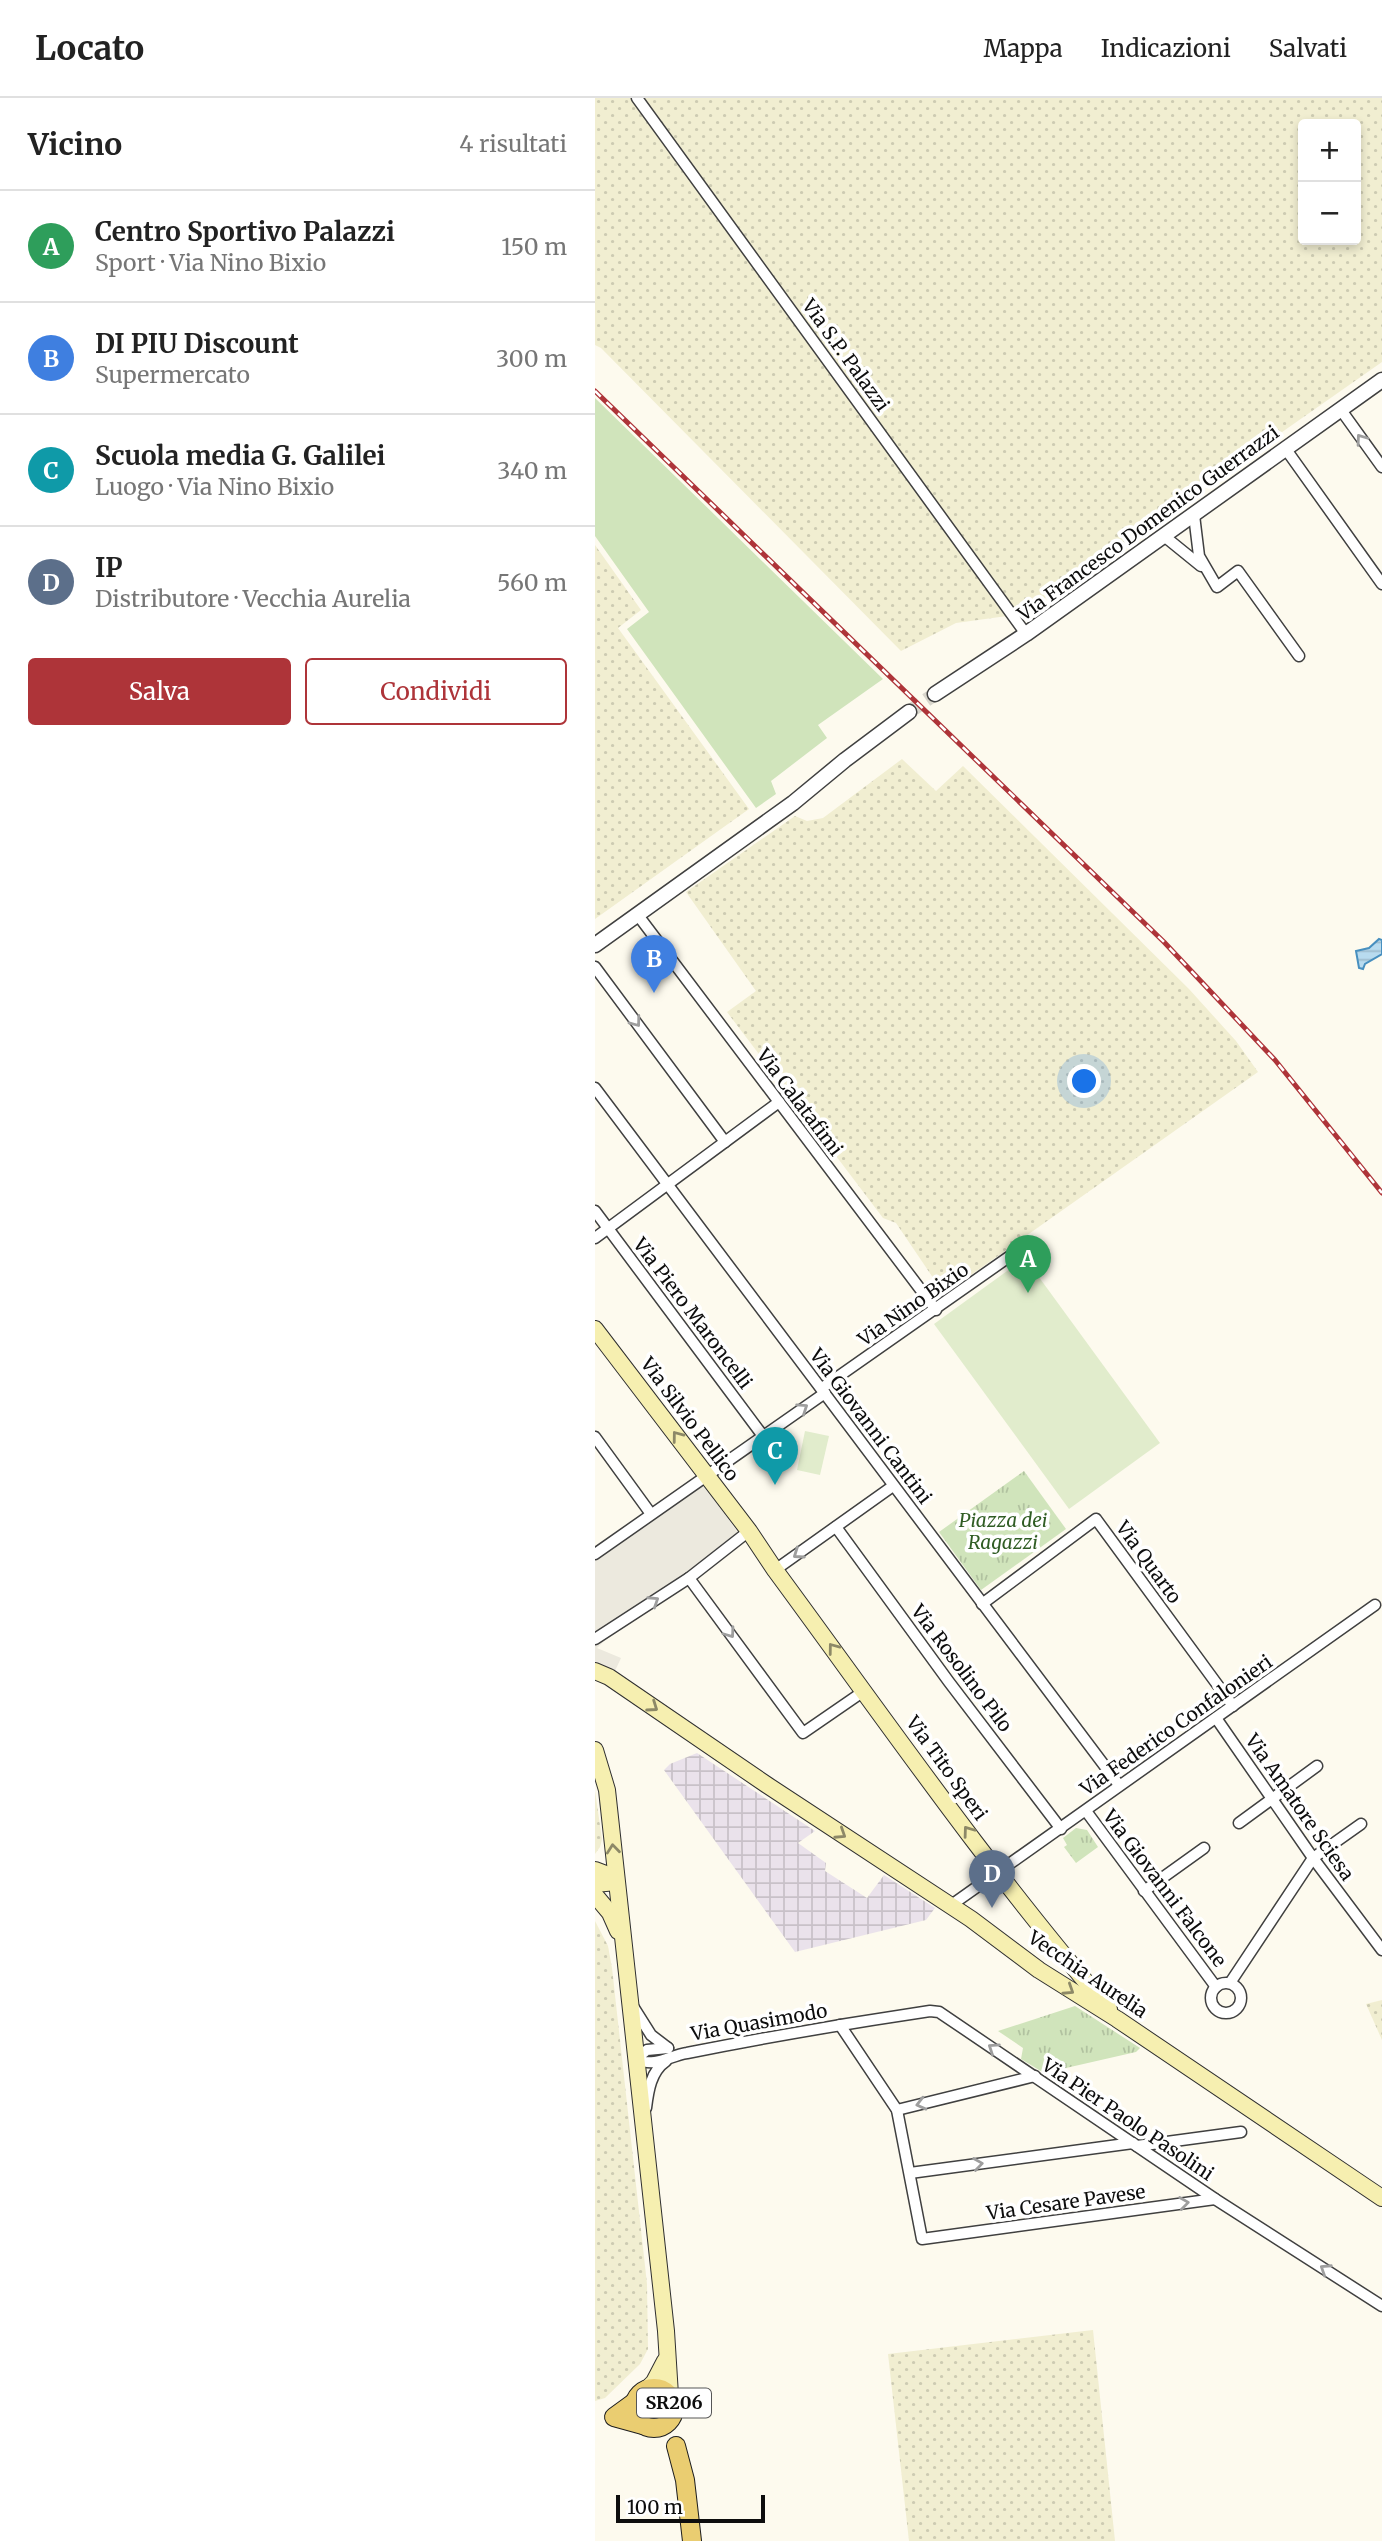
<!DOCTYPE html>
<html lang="it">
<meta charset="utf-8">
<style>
:root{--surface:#fff;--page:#f6f6f6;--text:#222;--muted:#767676;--line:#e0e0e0;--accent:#ae3439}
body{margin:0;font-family:Merriweather,serif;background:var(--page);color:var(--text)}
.controls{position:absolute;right:21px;top:21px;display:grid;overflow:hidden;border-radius:7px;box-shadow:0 4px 10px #0003}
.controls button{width:63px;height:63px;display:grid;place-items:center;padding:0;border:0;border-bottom:2px solid var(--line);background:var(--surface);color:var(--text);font:35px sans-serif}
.scale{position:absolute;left:21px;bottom:18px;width:149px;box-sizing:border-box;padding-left:7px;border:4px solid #0d0d0d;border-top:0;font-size:19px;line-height:24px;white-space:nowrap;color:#0d0d0d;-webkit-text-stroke:5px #fff;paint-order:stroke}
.you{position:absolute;left:490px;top:984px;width:24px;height:24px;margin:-18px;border:5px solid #fff;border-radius:50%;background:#1a73e8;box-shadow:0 0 0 10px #1a73e833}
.badge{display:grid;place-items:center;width:46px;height:46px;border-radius:50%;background:var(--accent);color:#fff;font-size:23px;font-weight:700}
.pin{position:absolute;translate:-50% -58px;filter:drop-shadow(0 2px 4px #0008)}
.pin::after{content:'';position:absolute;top:37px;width:24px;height:21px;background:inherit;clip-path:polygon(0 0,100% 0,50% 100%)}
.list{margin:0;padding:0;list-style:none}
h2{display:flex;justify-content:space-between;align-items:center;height:91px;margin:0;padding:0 28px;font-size:30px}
h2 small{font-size:23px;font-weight:400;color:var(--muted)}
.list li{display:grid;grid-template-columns:46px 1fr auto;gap:21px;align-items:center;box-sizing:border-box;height:112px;padding:0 28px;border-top:2px solid var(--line)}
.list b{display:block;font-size:26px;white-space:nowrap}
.list p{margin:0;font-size:23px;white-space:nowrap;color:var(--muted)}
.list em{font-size:23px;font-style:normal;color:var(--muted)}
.actions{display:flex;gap:14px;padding:21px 28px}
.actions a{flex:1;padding:16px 0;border:2px solid var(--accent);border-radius:7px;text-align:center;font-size:24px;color:var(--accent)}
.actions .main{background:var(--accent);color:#fff}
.map{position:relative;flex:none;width:787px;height:2443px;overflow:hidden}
header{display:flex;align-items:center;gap:42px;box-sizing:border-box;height:98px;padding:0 35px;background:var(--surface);border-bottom:2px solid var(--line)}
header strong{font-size:33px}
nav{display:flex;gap:38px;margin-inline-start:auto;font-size:24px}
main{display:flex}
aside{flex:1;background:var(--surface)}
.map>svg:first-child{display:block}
</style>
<header>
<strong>Locato</strong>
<nav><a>Mappa</a><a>Indicazioni</a><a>Salvati</a></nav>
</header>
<main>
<aside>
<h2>Vicino<small>4 risultati</small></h2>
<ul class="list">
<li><span class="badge" style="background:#2e9e5b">A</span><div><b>Centro Sportivo Palazzi</b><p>Sport · Via Nino Bixio</p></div><em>150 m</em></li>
<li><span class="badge" style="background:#3f7fe0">B</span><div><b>DI PIU Discount</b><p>Supermercato</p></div><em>300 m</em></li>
<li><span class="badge" style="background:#0f9aa8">C</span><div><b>Scuola media G. Galilei</b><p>Luogo · Via Nino Bixio</p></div><em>340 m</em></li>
<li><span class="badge" style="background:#5c6f8a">D</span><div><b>IP</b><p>Distributore · Vecchia Aurelia</p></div><em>560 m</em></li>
</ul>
<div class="actions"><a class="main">Salva</a><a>Condividi</a></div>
</aside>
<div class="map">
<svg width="787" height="2443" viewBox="0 0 787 2443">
<defs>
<pattern id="industrial-grid" width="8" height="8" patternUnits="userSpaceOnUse" patternTransform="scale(1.75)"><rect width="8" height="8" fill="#eae2eb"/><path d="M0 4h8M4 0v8" fill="none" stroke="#c8c1c8"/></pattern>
<pattern id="farmland-dots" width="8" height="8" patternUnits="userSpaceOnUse" patternTransform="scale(1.75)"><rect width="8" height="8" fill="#f1eed1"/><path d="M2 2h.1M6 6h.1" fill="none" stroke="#cdcbb2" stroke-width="1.8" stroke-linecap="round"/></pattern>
<pattern id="grass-tufts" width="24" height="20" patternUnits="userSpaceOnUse" patternTransform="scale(1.75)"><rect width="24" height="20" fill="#d0e4bb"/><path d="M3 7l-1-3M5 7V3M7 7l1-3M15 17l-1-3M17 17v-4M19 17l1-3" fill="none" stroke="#b1c2a0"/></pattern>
<pattern id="water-rules" width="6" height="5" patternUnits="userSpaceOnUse" patternTransform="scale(1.75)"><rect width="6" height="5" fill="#b8dbef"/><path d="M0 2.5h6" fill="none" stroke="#9dbbcc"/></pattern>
</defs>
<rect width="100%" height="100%" fill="#fdfaee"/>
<polygon fill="url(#industrial-grid)" points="102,1655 220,1733 203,1745 231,1765 230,1773 272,1800 289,1777 340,1810 331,1822 200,1854 69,1672 75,1666"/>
<g fill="url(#farmland-dots)" fill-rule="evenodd">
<path d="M 0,0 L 787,0 L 787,264 L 427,516 L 361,525 L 306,553 L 6,250 L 0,247 ZM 708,26 L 761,26 L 761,142 L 708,142 Z"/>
<polygon points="0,447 46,512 23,530 154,711 0,821"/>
<polygon points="307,661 341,693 368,668 594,891 641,943 663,974 349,1196 301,1125 288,1120 132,914 161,893 91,794 200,718 212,723 228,720"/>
<polygon points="0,1693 7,1741 5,1749 0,1756"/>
<polygon points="0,1823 13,1848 17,1870 52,2186 53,2251 45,2266 10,2300 0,2303"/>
<polygon points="787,1902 787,1942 771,1906"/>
<polygon points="498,2232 520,2443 314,2443 293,2256"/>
</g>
<g fill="url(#grass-tufts)">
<polygon points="429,1373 471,1431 386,1492 344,1434"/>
<polygon points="481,1730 492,1732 503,1749 481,1765 469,1749 472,1747 468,1740"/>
<polygon points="480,1908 545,1950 541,1954 449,1975 426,1961 428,1950 403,1933"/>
</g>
<polygon fill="#d0e4bb" points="0,300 288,581 223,627 232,640 176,683 181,696 161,710 32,531 54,514 0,438"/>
<g fill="#e1eccc">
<polygon points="430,1160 565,1345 474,1411 339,1226"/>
<polygon points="210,1333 234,1338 225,1377 202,1372"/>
</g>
<polygon fill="#ece9de" points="107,1385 149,1443 15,1537 2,1550 26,1560 19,1575 0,1570 0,1457"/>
<polygon fill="url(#water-rules)" stroke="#478fbf" stroke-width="2" points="784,841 787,842 787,856 770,866 768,871 764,870 761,853 774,850"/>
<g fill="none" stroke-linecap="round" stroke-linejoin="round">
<polyline stroke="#d9d6cc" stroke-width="14" stroke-dasharray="14 7" stroke-linecap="butt" points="314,614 340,596"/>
<defs>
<g id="minor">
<polyline points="42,0 431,536"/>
<polyline points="746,312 787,369"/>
<polyline points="690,350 787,486"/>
<polyline points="599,417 604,458 622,489 643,473 704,558"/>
<polyline points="569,438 606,468"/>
<polyline points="42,816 341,1212"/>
<polyline points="0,869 130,1044"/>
<polyline points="0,990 524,1687"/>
<polyline points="0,1113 168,1338"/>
<polyline points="0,1140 184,1004"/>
<polyline points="227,1290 428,1149"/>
<polyline points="0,1339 56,1416"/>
<polyline points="241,1429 354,1584 466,1731"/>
<polyline points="0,1456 230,1295"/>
<polyline points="180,1472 298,1388"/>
<polyline points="94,1480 208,1635 269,1593"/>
<polyline points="387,1506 501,1421 638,1608"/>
<polyline points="0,1541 94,1480 154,1433"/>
<polyline points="621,1620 718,1760 787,1852"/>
<polyline points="491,1713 621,1889"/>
<polyline points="644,1725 722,1668"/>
<polyline points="549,1793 609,1750"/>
<polyline points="355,1808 780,1507"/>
<polyline points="635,1885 718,1760 766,1726"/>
<circle cx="631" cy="1900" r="15"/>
<polyline points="39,1910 56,1937 73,1950"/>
<polyline points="245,1927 302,2012 327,2141 620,2101"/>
<path d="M 73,1950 L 52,1952 L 41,1961 C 62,1970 73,1958 92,1955 C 173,1939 254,1925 335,1913 L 344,1914 L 620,2101 L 787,2208"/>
<path d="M 51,2010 C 53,1993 56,1973 71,1963"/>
<polyline points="302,2012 440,1978"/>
<polyline points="542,2048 646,2034"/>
<polyline points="315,2075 538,2045"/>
</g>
<g id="tertiary">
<polyline points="340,596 431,536 787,282"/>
<polyline points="0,847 198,705 250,662 314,614"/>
</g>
<g id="secondary">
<path d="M 0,1231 L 154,1433 L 180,1472 C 289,1620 394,1772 514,1911"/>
<polyline points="0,1573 14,1579 172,1687 376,1821 444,1872 522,1921 787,2100"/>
<polyline points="0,1652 12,1692 71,2233 75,2297"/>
<polyline points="0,1772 21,1780"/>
<polyline points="0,1786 21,1784"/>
<polyline points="0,1797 15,1815 23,1833"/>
<polyline points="51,2292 59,2284 70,2263"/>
</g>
<g id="primary">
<circle cx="59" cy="2310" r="20"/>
<polyline points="41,2303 19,2319 48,2327"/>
<polyline points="81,2348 90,2382 97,2443"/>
</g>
</defs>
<use href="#minor" stroke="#404040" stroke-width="13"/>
<use href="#tertiary" stroke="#404040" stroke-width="17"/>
<use href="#secondary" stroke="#2f2f2f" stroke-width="18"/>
<use href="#primary" stroke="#1e1e1e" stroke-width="20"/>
<use href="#minor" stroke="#fff" stroke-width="10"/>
<use href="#tertiary" stroke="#fff" stroke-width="14"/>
<use href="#secondary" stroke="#f6efb0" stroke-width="16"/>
<use href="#primary" stroke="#eacd71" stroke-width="18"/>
<defs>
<polyline id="rail" points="0,293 569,844 680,962 787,1095"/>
</defs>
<use href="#rail" stroke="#ae3439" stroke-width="5"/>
<use href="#rail" stroke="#fff" stroke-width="2.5" stroke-dasharray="8" stroke-linecap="butt"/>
</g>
<defs><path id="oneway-chevron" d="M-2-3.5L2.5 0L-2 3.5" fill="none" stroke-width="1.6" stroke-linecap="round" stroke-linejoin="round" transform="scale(1.75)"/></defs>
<g stroke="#9e9e9e">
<use href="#oneway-chevron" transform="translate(766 341) rotate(-126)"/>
<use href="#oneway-chevron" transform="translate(41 924) rotate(53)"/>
<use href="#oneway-chevron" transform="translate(208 1310) rotate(-34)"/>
<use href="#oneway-chevron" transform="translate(203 1456) rotate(145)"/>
<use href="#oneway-chevron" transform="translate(59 1503) rotate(-33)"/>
<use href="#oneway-chevron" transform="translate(135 1535) rotate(54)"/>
<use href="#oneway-chevron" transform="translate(398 1950) rotate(-146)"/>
<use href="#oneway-chevron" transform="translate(326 2006) rotate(166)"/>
<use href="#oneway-chevron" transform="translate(383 2066) rotate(-8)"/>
<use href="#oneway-chevron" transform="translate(589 2105) rotate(-8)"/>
<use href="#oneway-chevron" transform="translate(730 2171) rotate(-147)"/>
</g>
<g stroke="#8d8967">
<use href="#oneway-chevron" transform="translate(82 1338) rotate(-127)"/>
<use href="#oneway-chevron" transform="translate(238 1550) rotate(-127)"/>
<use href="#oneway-chevron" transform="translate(58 1609) rotate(35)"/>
<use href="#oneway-chevron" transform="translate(373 1733) rotate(-126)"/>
<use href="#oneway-chevron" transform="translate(246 1736) rotate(33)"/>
<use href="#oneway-chevron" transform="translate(18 1751) rotate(-96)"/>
<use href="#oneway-chevron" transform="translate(474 1892) rotate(33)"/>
</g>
<g text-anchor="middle" stroke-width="7" stroke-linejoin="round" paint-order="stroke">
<rect fill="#fff" stroke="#565656" stroke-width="2" x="42" y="2290.5" width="74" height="29" rx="5"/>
<g font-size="18" font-weight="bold" fill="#0d0d0d">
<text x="79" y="2311">SR206</text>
</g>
<g font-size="19" fill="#0d0d0d" stroke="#fff">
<text transform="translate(251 257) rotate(54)" y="7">Via S.P. Palazzi</text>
<text transform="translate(553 425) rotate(-36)" y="7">Via Francesco Domenico Guerrazzi</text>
<text transform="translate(205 1004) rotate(53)" y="7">Via Calatafimi</text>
<text transform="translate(318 1206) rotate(-35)" y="7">Via Nino Bixio</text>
<text transform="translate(98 1215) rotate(53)" y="7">Via Piero Maroncelli</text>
<text transform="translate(95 1321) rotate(53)" y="7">Via Silvio Pellico</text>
<text transform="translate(276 1328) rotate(53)" y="7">Via Giovanni Cantini</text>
<text transform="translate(554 1464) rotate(54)" y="7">Via Quarto</text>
<text transform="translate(367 1570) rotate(53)" y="7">Via Rosolino Pilo</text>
<text transform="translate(581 1627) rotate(-35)" y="7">Via Federico Confalonieri</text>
<text transform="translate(352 1670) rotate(54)" y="7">Via Tito Speri</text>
<text transform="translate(705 1709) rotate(55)" y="7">Via Amatore Sciesa</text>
<text transform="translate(570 1790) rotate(53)" y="7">Via Giovanni Falcone</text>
<text transform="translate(493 1876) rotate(34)" y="7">Vecchia Aurelia</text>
<text transform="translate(164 1924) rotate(-10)" y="7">Via Quasimodo</text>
<text transform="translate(533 2021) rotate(34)" y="7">Via Pier Paolo Pasolini</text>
<text transform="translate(471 2104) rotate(-8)" y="7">Via Cesare Pavese</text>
</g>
<g font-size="19" font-style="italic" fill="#305d24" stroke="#fff">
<text x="408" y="1429">Piazza dei<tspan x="408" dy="22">Ragazzi</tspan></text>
</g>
</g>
</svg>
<div class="controls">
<button>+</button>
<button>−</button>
</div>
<div class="scale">100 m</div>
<div class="you"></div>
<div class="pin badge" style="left:433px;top:1195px;background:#2e9e5b">A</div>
<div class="pin badge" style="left:59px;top:895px;background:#3f7fe0">B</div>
<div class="pin badge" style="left:180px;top:1387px;background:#0f9aa8">C</div>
<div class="pin badge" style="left:397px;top:1810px;background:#5c6f8a">D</div>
</div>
</main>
